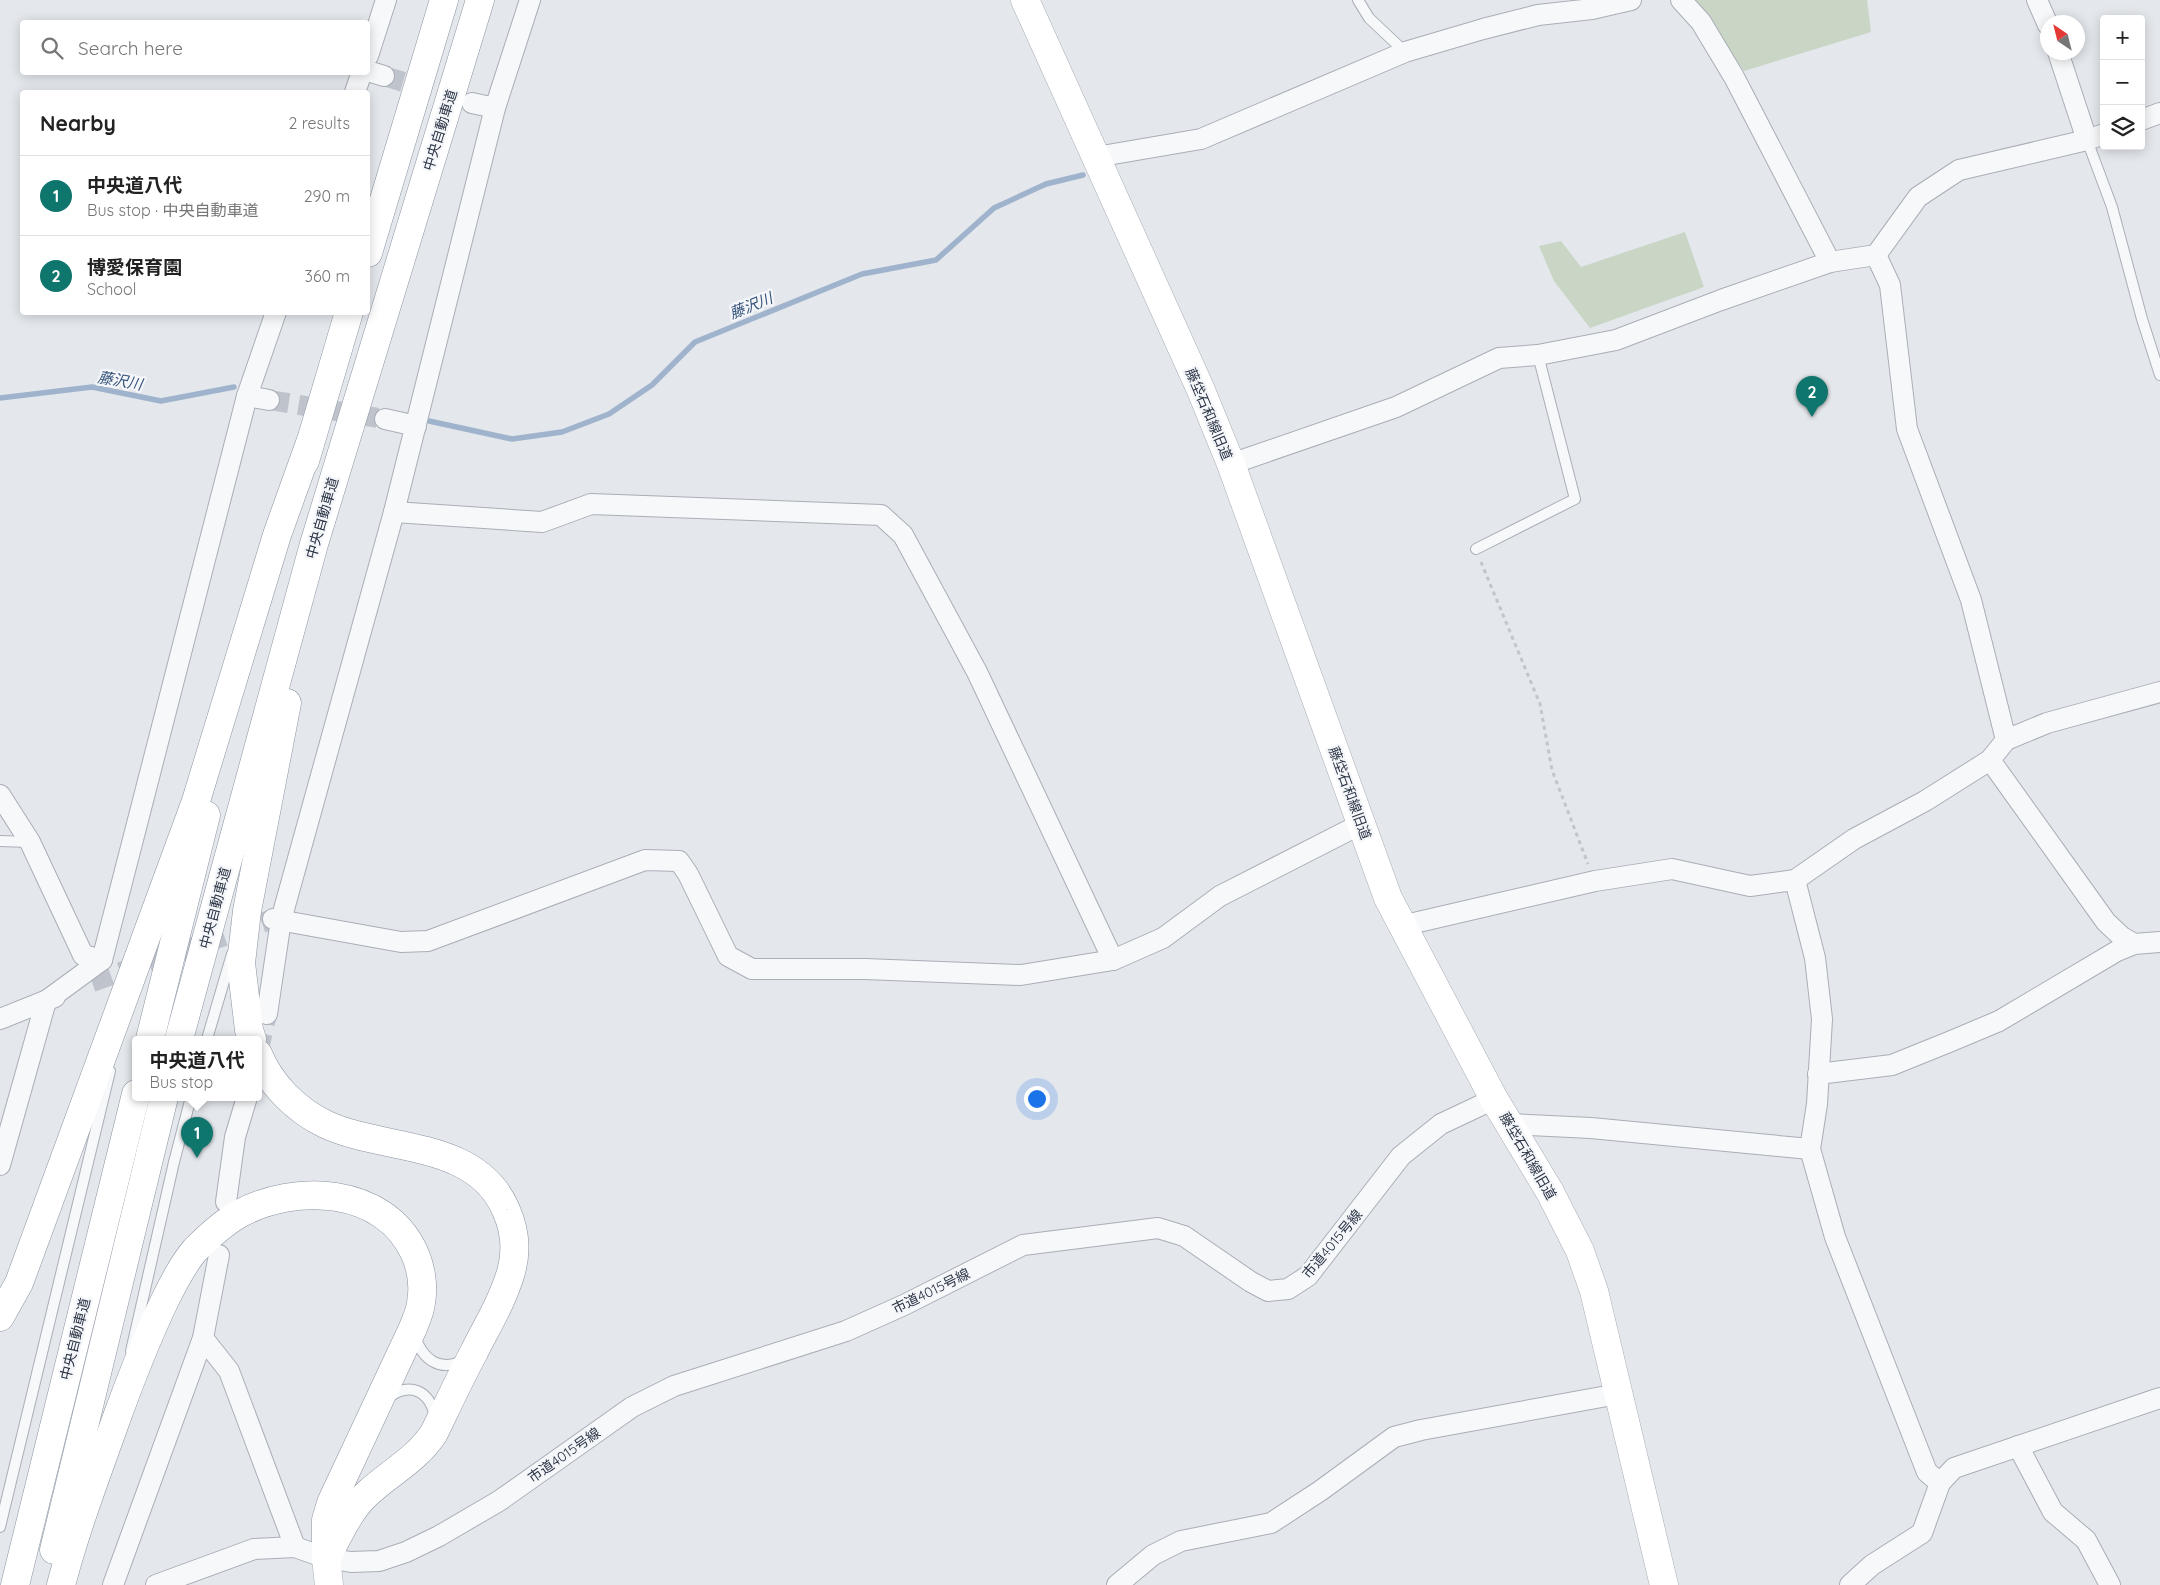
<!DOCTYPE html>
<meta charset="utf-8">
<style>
:root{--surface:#fff;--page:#f2f2f2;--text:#222;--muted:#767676;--line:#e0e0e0;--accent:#0f766e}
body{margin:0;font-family:Quicksand,"Noto Sans JP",sans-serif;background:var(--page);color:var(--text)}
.controls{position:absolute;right:15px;top:15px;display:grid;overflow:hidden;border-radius:5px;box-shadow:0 2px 12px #0003}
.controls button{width:45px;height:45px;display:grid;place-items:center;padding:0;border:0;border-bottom:1px solid var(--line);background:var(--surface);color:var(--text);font:25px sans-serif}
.compass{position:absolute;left:2040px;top:15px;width:45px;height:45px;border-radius:50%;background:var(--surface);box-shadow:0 2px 12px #0003;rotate:325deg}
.you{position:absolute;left:1036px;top:1098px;width:18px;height:18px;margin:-12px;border:4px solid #fff;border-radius:50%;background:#1a73e8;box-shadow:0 0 0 8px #1a73e833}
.badge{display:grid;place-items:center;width:32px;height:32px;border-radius:50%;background:var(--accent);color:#fff;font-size:16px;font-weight:700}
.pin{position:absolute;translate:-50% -41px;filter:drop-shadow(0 1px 2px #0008)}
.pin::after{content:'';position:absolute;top:26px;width:18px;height:15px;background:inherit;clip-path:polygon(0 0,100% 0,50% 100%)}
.popup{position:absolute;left:132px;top:1036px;width:130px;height:65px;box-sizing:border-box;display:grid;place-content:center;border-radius:5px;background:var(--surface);filter:drop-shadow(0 1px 4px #0005);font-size:16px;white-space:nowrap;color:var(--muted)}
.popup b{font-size:19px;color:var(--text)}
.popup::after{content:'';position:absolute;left:50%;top:100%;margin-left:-10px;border:10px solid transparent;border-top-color:var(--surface)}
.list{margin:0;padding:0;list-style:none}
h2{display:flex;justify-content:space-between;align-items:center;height:65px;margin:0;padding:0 20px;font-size:21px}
h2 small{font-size:16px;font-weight:400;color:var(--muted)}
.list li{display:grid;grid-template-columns:32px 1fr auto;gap:15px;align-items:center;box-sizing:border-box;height:80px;padding:0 20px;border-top:1px solid var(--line)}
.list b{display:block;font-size:19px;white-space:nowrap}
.list p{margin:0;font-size:16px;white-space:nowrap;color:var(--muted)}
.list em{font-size:16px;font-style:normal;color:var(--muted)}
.icon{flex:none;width:28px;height:28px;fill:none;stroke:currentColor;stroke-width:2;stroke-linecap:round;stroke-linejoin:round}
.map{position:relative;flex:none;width:2160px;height:1585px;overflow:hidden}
.search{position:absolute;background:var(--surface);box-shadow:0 2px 12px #0003;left:20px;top:20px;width:350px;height:55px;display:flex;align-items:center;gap:12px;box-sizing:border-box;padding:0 18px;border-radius:5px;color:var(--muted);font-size:19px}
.panel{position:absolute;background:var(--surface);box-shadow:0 2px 12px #0003;left:20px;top:90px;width:350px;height:225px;border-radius:5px}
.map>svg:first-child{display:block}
</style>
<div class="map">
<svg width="2160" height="1585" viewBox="0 0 2160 1585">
<rect width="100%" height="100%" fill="#e4e7ec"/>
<g fill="#c9d6c5">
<polygon points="1694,0 1867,0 1871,32 1744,71"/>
<polygon points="1685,232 1704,287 1590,328 1554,281 1539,246 1561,241 1581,267"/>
</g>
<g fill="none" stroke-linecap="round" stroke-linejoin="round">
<g stroke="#9fb4cc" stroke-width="5.5">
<polyline points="0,398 92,387 161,401 234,387"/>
<polyline points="429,421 512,439 562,432 609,414 652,385 695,342 862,274 936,260 994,208 1046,184 1083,175"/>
</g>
<g stroke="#bfc3cb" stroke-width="20" stroke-dasharray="20 10" stroke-linecap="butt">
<polyline points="384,76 463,100"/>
<polyline points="269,400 385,419"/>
<polyline points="92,982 273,919"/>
<polyline points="258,1053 267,1014"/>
</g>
<defs>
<g id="lane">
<polyline points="1358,0 1369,18 1405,52"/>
<polyline points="2087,140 2112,207 2142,319 2160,375"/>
<polyline points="1476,549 1575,499 1538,355"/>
<polyline points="0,841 30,842"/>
<polyline points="207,1039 232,954"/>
<path d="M 415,1336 C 422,1359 440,1373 463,1360"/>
<polyline points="131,1351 174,1162 191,1097"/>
<path d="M 388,1398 C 410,1381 430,1391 435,1417"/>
<polyline points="0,1527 110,1071"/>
</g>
<g id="street">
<polyline points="1681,0 1701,22 1734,77 1830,262"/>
<polyline points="2037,0 2048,25"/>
<polyline points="2058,52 2087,140"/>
<polyline points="368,56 386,0"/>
<polyline points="368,71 384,76"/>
<polyline points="355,92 362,72"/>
<polyline points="472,103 495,108"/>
<polyline points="2141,120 2160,113"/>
<polyline points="1096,157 1201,139 1405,52 1483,29 1538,15 1592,9 1631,0"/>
<polyline points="1876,255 1890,285 1907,429 1971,600 2006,740"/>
<polyline points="247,396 269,400"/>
<polyline points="385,419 416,426"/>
<polyline points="1231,464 1396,407 1499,358 1538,355 1616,340 1721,300 1830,262 1876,255 1918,197 1959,170 2087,140 2104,134"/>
<polyline points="394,512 542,522 591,504 881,515 903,535 977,672 1113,960"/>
<polyline points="1990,760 2106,922 2122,937 2134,944"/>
<polyline points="0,795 30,842 83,955 102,960"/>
<polyline points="1795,880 1815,958 1822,1019 1817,1104 1810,1149 1835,1237 1927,1472 1940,1483"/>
<polyline points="273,919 401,942 428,941 645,860 679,861 688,874 728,956 752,969 865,969 1021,975 1113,960 1163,938 1220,896 1361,824"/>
<polyline points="1401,926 1595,881 1672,869 1750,886 1795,880 1854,839 1925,801 1990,760 2006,740 2047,723 2160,692"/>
<polyline points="267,1014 281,920 394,512 495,108 530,0"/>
<polyline points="0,1019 55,997"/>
<polyline points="1818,1074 1892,1065 1949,1042 1999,1021 2117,951 2134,944 2160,942"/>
<polyline points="1510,1124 1591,1128 1810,1149"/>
<polyline points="0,1165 46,1001 102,960 247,396 276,312"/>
<polyline points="226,1202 235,1137 247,1097"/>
<polyline points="203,1338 229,1371 295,1547"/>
<polyline points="2018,1446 2053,1512 2086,1540 2110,1585"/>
<polyline points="113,1585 203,1338 219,1255"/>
<polyline points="156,1585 254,1549 295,1547 326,1558 351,1562 379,1561 406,1552 439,1536 499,1501 632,1407 674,1386 846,1331 904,1305 1023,1245 1158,1228 1184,1236 1251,1282 1268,1291 1288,1289 1308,1276 1401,1156 1441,1124 1494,1099"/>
<polyline points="1117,1585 1153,1555 1181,1541 1271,1523 1320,1491 1394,1437 1421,1430 1618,1394"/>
<polyline points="1850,1585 1872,1565 1922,1533 1940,1483 1954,1468 2160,1398"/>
</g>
<g id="secondary">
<polyline points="1025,0 1200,388 1231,464 1388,898 1494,1099 1550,1192 1580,1251 1594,1291 1664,1585"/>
<polyline points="326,1558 329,1585"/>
</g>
<g id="highway">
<polyline points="368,253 444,0"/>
<polyline points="305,461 349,312"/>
<polyline points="150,1039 206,815"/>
<polyline points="179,1039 314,544 480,0"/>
<polyline points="252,1039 249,1030 241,963 247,911 287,703"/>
<path d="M 258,1054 C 270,1084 296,1110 325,1124 C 384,1152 476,1139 506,1210 C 515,1230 517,1251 511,1272 C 503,1300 487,1326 474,1352 C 460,1378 447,1406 434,1433 C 417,1459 391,1472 368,1493 C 350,1509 339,1534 328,1555"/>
<polyline points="0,1317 19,1283 196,801 277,535 310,443"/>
<polyline points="54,1550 164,1097"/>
<polyline points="15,1585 136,1094"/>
<path d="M 61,1585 C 76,1528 97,1473 117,1417 C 132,1376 147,1337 166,1298 C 174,1282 183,1264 195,1250 C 208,1237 223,1223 239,1214 C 295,1183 384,1187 414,1252 C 421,1267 424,1286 421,1303 C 420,1312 416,1320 413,1328 L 331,1503 L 326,1520 L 326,1558"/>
</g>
</defs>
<use href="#lane" stroke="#a9aeb7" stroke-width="12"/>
<use href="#street" stroke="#a9aeb7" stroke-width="22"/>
<use href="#secondary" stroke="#a9aeb7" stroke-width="29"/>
<use href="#highway" stroke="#8b94a3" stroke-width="29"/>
<polyline stroke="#c2c5cb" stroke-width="3" stroke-dasharray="4 4" stroke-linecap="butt" points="1481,562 1540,704 1552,770 1588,864"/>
<use href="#lane" stroke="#f7f8fa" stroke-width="10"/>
<use href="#street" stroke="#f7f8fa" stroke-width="20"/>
<use href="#secondary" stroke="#fff" stroke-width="28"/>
<use href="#highway" stroke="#fff" stroke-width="28"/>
</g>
<g text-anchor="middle" stroke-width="4.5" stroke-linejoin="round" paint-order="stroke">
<g font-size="14" fill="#2b3445" stroke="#f4f6f9">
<text transform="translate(440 130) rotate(-73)" y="5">中央自動車道</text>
<text transform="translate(1209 414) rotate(67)" y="5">藤垈石和線旧道</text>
<text transform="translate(322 518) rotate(-74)" y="5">中央自動車道</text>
<text transform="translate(1350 793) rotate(70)" y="5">藤垈石和線旧道</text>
<text transform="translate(215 908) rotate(-75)" y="5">中央自動車道</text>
<text transform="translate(1528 1156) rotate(60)" y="5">藤垈石和線旧道</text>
<text transform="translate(1332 1244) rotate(-50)" y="5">市道4015号線</text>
<text transform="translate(931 1291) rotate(-26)" y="5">市道4015号線</text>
<text transform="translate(75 1339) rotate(-76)" y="5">中央自動車道</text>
<text transform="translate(564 1455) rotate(-35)" y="5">市道4015号線</text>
</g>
<g font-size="15" font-style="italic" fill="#34527a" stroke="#f4f6f9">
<text transform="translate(751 306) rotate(-22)" y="5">藤沢川</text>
<text transform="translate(120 381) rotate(10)" y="5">藤沢川</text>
</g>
</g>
</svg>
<div class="controls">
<button>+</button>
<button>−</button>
<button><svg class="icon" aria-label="layers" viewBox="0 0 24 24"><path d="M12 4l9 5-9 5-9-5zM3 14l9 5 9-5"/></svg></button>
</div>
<svg class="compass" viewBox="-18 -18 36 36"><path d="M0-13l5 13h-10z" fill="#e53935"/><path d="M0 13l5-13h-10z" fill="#767676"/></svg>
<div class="you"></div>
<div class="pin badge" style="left:197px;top:1158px">1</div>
<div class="popup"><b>中央道八代</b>Bus stop</div>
<div class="pin badge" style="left:1812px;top:417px">2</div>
<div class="search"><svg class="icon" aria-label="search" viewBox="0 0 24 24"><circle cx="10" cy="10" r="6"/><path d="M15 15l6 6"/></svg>Search here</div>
<section class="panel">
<h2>Nearby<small>2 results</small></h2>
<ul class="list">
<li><span class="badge">1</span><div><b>中央道八代</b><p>Bus stop · 中央自動車道</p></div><em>290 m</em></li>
<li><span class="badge">2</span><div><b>博愛保育園</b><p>School</p></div><em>360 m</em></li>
</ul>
</section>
</div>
